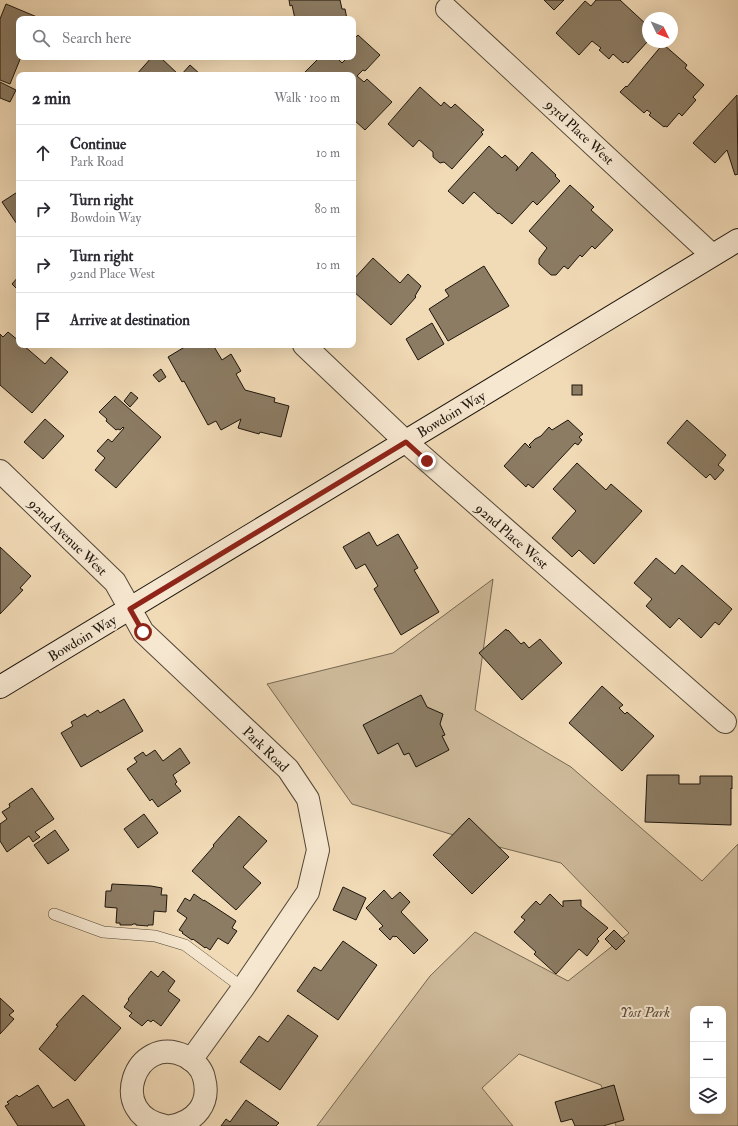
<!DOCTYPE html>
<meta charset="utf-8">
<style>
:root{--surface:#fff;--page:#f2f2f3;--text:#2b2b33;--muted:#7c7c81;--line:#e1e1e2}
body{margin:0;font-family:"IM FELL Double Pica",serif;background:var(--page);color:var(--text)}
.controls{position:absolute;right:12px;bottom:12px;display:grid;overflow:hidden;border-radius:8px;box-shadow:0 4px 16px #0002}
.controls button{width:36px;height:36px;display:grid;place-items:center;padding:0;border:0;border-bottom:1px solid var(--line);background:var(--surface);color:var(--text);font:20px sans-serif}
.compass{position:absolute;left:642px;top:12px;width:36px;height:36px;border-radius:50%;background:var(--surface);box-shadow:0 4px 16px #0002;rotate:133deg}
.stop{position:absolute;width:12px;height:12px;margin:-9px;border:3px solid #8f2418;border-radius:50%;background:#fff}
.stop.end{background:#8f2418;border-color:#fff;box-shadow:0 1px 4px #0008}
.list{margin:0;padding:0;list-style:none}
h2{display:flex;justify-content:space-between;align-items:center;height:52px;margin:0;padding:0 16px;font-size:17px}
h2 small{font-size:13px;font-weight:400;color:var(--muted)}
.list li{display:grid;grid-template-columns:26px 1fr auto;gap:12px;align-items:center;box-sizing:border-box;height:56px;padding:0 16px;border-top:1px solid var(--line)}
.list b{display:block;font-size:15px;white-space:nowrap}
.list p{margin:0;font-size:13px;white-space:nowrap;color:var(--muted)}
.list em{font-size:13px;font-style:normal;color:var(--muted)}
.icon{flex:none;width:22px;height:22px;fill:none;stroke:currentColor;stroke-width:2;stroke-linecap:round;stroke-linejoin:round}
.map{position:relative;flex:none;width:738px;height:1126px;overflow:hidden}
.search{position:absolute;background:var(--surface);box-shadow:0 4px 16px #0002;left:16px;top:16px;width:340px;height:44px;display:flex;align-items:center;gap:10px;box-sizing:border-box;padding:0 14px;border-radius:8px;color:var(--muted);font-size:15px}
.panel{position:absolute;background:var(--surface);box-shadow:0 4px 16px #0002;left:16px;top:72px;width:340px;height:276px;border-radius:8px}
.map>svg:first-child{display:block}
</style>
<div class="map">
<svg width="738" height="1126" viewBox="0 0 738 1126">
<rect width="100%" height="100%" fill="#f1dab6"/>
<filter id="stains"><feTurbulence type="fractalNoise" baseFrequency=".005" numOctaves="4"/><feColorMatrix values="0 0 0 0 .2 0 0 0 0 .09 0 0 0 0 .02 0 0 0 .5 -.17"/></filter>
<radialGradient id="worn" r=".72"><stop offset=".6" stop-color="#630" stop-opacity="0"/><stop offset="1" stop-color="#630" stop-opacity=".3"/></radialGradient>
<path fill="#cdb999" stroke="#766852" fill-rule="evenodd" d="M 493,579 L 475,710 L 571,767 L 702,881 L 738,844 L 738,1126 L 616,1126 L 601,1085 L 519,1054 L 482,1088 L 513,1126 L 317,1126 L 430,976 L 475,932 L 568,981 L 629,933 L 561,863 L 460,837 L 352,804 L 267,684 L 393,653 ZM 693,1009 L 723,1009 L 723,1111 L 693,1111 Z"/>
<g fill="#8c7c64" stroke="#1e160c">
<polygon points="289,0 340,0 342,9 345,9 347,19 295,19 292,5 290,6"/>
<polygon points="544,0 564,0 554,10"/>
<polygon points="596,0 620,0 648,26 648,41 628,63 625,61 623,63 613,54 609,59 599,50 601,48 592,41 579,55 556,33 585,1 591,6"/>
<polygon points="6,4 37,17 36,19 19,19 19,57 21,57 10,84 0,80 0,19"/>
<polygon points="358,35 380,55 365,71 363,70 357,76 364,82 367,79 392,102 365,130 353,119 353,75 305,75 303,74 320,57 336,57 342,63 348,57 353,57 353,40"/>
<polygon points="663,44 687,65 685,68 704,85 693,97 696,100 682,116 679,113 667,127 665,126 664,127 649,115 651,113 647,110 644,113 620,92 626,86 627,87"/>
<polygon points="152,57 160,57 179,75 136,75"/>
<polygon points="190,65 201,75 181,75"/>
<polygon points="0,82 16,90 10,102 0,98"/>
<polygon points="420,87 441,106 444,102 451,108 455,104 484,130 481,132 483,134 452,169 444,162 440,163 433,157 433,152 419,140 413,147 388,124"/>
<polygon points="737,95 738,174 735,175 727,150 715,163 693,143"/>
<polygon points="489,146 502,158 505,155 518,167 516,171 532,152 556,175 555,176 560,181 537,205 533,201 512,224 499,213 498,214 474,192 463,204 448,191"/>
<polygon points="570,185 594,207 591,210 613,230 595,249 592,246 582,257 580,255 568,269 564,266 556,275 551,275 539,264 539,259 547,248 529,231"/>
<polygon points="19,191 19,227 2,202"/>
<polygon points="373,258 400,283 408,274 421,286 415,296 416,297 391,325 353,291 353,280"/>
<polygon points="484,266 509,306 448,341 429,309 449,296 445,290"/>
<polygon points="19,276 19,291 12,284"/>
<polygon points="432,323 444,344 418,360 406,339"/>
<polygon points="8,332 19,341 19,345 23,345 45,364 51,357 68,372 32,413 0,385 0,334 3,337"/>
<polygon points="188,345 207,345 208,348 213,345 222,360 231,354 241,371 236,374 245,390 275,398 274,402 289,406 281,437 260,432 259,434 238,428 241,419 221,430 216,421 208,425 184,381 182,382 168,357"/>
<polygon points="161,369 166,377 159,382 153,375"/>
<rect x="572" y="385" width="10" height="10"/>
<polygon points="131,392 138,398 130,407 124,401"/>
<polygon points="115,396 161,437 116,488 95,470 105,458 97,451 108,439 112,442 124,428 123,427 120,430 118,429 116,430 106,421 107,419 99,412"/>
<polygon points="45,419 64,436 43,459 24,442"/>
<polygon points="568,420 583,434 579,437 582,440 578,445 575,443 533,488 528,484 526,487 504,466 525,443 530,448 531,447 529,445 535,439 541,436 549,427 552,430"/>
<polygon points="687,420 726,455 718,465 724,470 715,480 710,474 706,478 667,443"/>
<polygon points="577,463 606,490 611,484 642,511 594,564 579,550 572,557 552,538 576,511 553,489"/>
<polygon points="369,532 377,546 398,534 418,568 414,570 439,612 401,635 374,589 378,586 365,564 356,569 343,547"/>
<polygon points="0,547 31,576 20,588 23,590 0,614"/>
<polygon points="656,558 675,574 682,565 732,609 719,625 715,622 701,638 679,618 670,628 646,606 652,599 634,583"/>
<polygon points="506,629 507,631 508,630 521,644 524,642 529,648 540,639 562,663 522,700 479,653"/>
<polygon points="602,686 623,705 619,708 625,714 627,712 654,736 622,771 569,723"/>
<polygon points="421,695 427,707 443,714 440,724 445,735 442,736 449,750 416,767 409,753 404,755 398,743 378,754 363,725"/>
<polygon points="124,699 143,731 81,767 61,733 73,726 71,722 85,714 87,717 98,710 100,713"/>
<polygon points="180,748 190,763 173,775 177,782 175,784 181,791 158,807 152,799 150,801 127,769 137,762 134,758 143,752 146,756 155,750 163,761"/>
<polygon points="647,775 679,775 679,784 700,784 700,776 732,776 732,789 731,788 731,825 645,822"/>
<polygon points="32,788 54,819 35,832 40,837 33,842 29,836 7,852 0,841 0,824 7,819 2,812 10,807 9,804"/>
<polygon points="144,814 158,833 138,848 124,829"/>
<polygon points="239,816 267,841 243,867 261,883 236,910 192,871 214,846 213,845"/>
<polygon points="469,818 509,857 472,894 433,855"/>
<polygon points="55,830 69,850 48,864 34,845"/>
<polygon points="112,884 151,886 162,888 161,895 167,895 166,912 154,911 153,925 148,925 148,926 136,925 136,924 133,924 132,925 120,925 120,923 116,923 117,908 105,907 106,891 111,891"/>
<polygon points="343,887 366,898 356,920 333,910"/>
<polygon points="384,890 392,899 400,892 410,902 401,912 428,940 414,954 396,936 395,937 393,936 390,940 379,929 383,926 366,908"/>
<polygon points="194,894 204,901 204,900 236,921 232,928 237,931 228,944 218,938 210,950 206,947 205,948 193,939 192,940 182,933 183,932 179,930 187,918 177,911 185,898 190,901"/>
<polygon points="550,894 563,907 563,901 581,900 581,906 608,928 597,939 599,941 587,956 579,949 556,974 534,954 536,952 514,932 525,920 521,917 536,901 540,905"/>
<polygon points="614,930 625,941 616,950 605,939"/>
<polygon points="343,941 377,965 338,1020 297,991 314,967 321,971"/>
<polygon points="151,971 158,977 163,971 175,981 168,991 180,1000 161,1026 153,1020 151,1022 148,1020 142,1026 129,1016 132,1013 124,1007 129,1000 128,999"/>
<polygon points="83,995 121,1028 75,1081 39,1049 58,1026 56,1025"/>
<polygon points="0,998 14,1011 9,1015 14,1019 0,1034"/>
<polygon points="288,1015 318,1036 280,1090 240,1062 259,1036 268,1042"/>
<polygon points="38,1085 53,1108 68,1099 85,1126 18,1126 5,1106 9,1104 7,1102 17,1095 19,1097"/>
<polygon points="614,1085 624,1120 603,1126 575,1126 572,1119 561,1122 555,1102"/>
<polygon points="246,1100 279,1123 276,1126 221,1126 226,1119 230,1122"/>
</g>
<g fill="none" stroke-linecap="round" stroke-linejoin="round">
<defs>
<polyline id="lane" points="54,914 103,932 155,936 185,945 243,988"/>
<g id="street">
<polyline points="447,9 712,255"/>
<polyline points="304,345 406,442 725,722"/>
<polyline points="0,471 115,582 143,632 288,769 308,799 318,850 308,892 243,988 191,1060"/>
<path d="M 166,1126 C 105,1116 135,1032 185,1056 C 194,1061 202,1068 204,1078 C 211,1104 195,1122 171,1126"/>
</g>
<polyline id="secondary" points="0,687 738,240"/>
</defs>
<use href="#lane" stroke="#534736" stroke-width="12"/>
<use href="#street" stroke="#534736" stroke-width="24"/>
<use href="#secondary" stroke="#1e160c" stroke-width="24"/>
<use href="#lane" stroke="#f6e7d0" stroke-width="11"/>
<use href="#street" stroke="#f6e7d0" stroke-width="22"/>
<use href="#secondary" stroke="#f6e7d0" stroke-width="22"/>
</g>
<g fill="none" stroke-linecap="round" stroke-linejoin="round">
<polyline stroke="#8f2418" stroke-width="5" points="143,632 130,609 406,442 427,461"/>
</g>
<g text-anchor="middle" stroke-width="4" stroke-linejoin="round" paint-order="stroke">
<g font-size="14" fill="#1e160c" stroke="#f6e7d0">
<text transform="translate(580 132) rotate(43)" y="5">93rd Place West</text>
<text transform="translate(451 414) rotate(-31)" y="5">Bowdoin Way</text>
<text transform="translate(512 536) rotate(41)" y="5">92nd Place West</text>
<text transform="translate(68 537) rotate(44)" y="5">92nd Avenue West</text>
<text transform="translate(82 638) rotate(-31)" y="5">Bowdoin Way</text>
<text transform="translate(266 749) rotate(44)" y="5">Park Road</text>
</g>
<g font-size="14" font-style="italic" fill="#5b4f3d" stroke="#f6e7d0">
<text x="645" y="1017">Yost Park</text>
</g>
</g>
<rect width="100%" height="100%" filter="url(#stains)"/>
<rect width="100%" height="100%" fill="url(#worn)"/>
</svg>
<div class="controls">
<button>+</button>
<button>−</button>
<button><svg class="icon" aria-label="layers" viewBox="0 0 24 24"><path d="M12 4l9 5-9 5-9-5zM3 14l9 5 9-5"/></svg></button>
</div>
<svg class="compass" viewBox="-18 -18 36 36"><path d="M0-13l5 13h-10z" fill="#e53935"/><path d="M0 13l5-13h-10z" fill="#7c7c81"/></svg>
<div class="stop" style="left:143px;top:632px"></div>
<div class="stop end" style="left:427px;top:461px"></div>
<div class="search"><svg class="icon" aria-label="search" viewBox="0 0 24 24"><circle cx="10" cy="10" r="6"/><path d="M15 15l6 6"/></svg>Search here</div>
<section class="panel">
<h2>2 min<small>Walk · 100 m</small></h2>
<ul class="list">
<li><svg class="icon" aria-label="ahead" viewBox="0 0 24 24"><path d="M12 20V5M6 11l6-6 6 6"/></svg><div><b>Continue</b><p>Park Road</p></div><em>10 m</em></li>
<li><svg class="icon" aria-label="right" viewBox="0 0 24 24"><path d="M7 20v-9h11M14 6l5 5-5 5"/></svg><div><b>Turn right</b><p>Bowdoin Way</p></div><em>80 m</em></li>
<li><svg class="icon" aria-label="right" viewBox="0 0 24 24"><path d="M7 20v-9h11M14 6l5 5-5 5"/></svg><div><b>Turn right</b><p>92nd Place West</p></div><em>10 m</em></li>
<li><svg class="icon" aria-label="arrive" viewBox="0 0 24 24"><path d="M6 21V4h12l-3 4 3 4H6"/></svg><div><b>Arrive at destination</b></div></li>
</ul>
</section>
</div>
